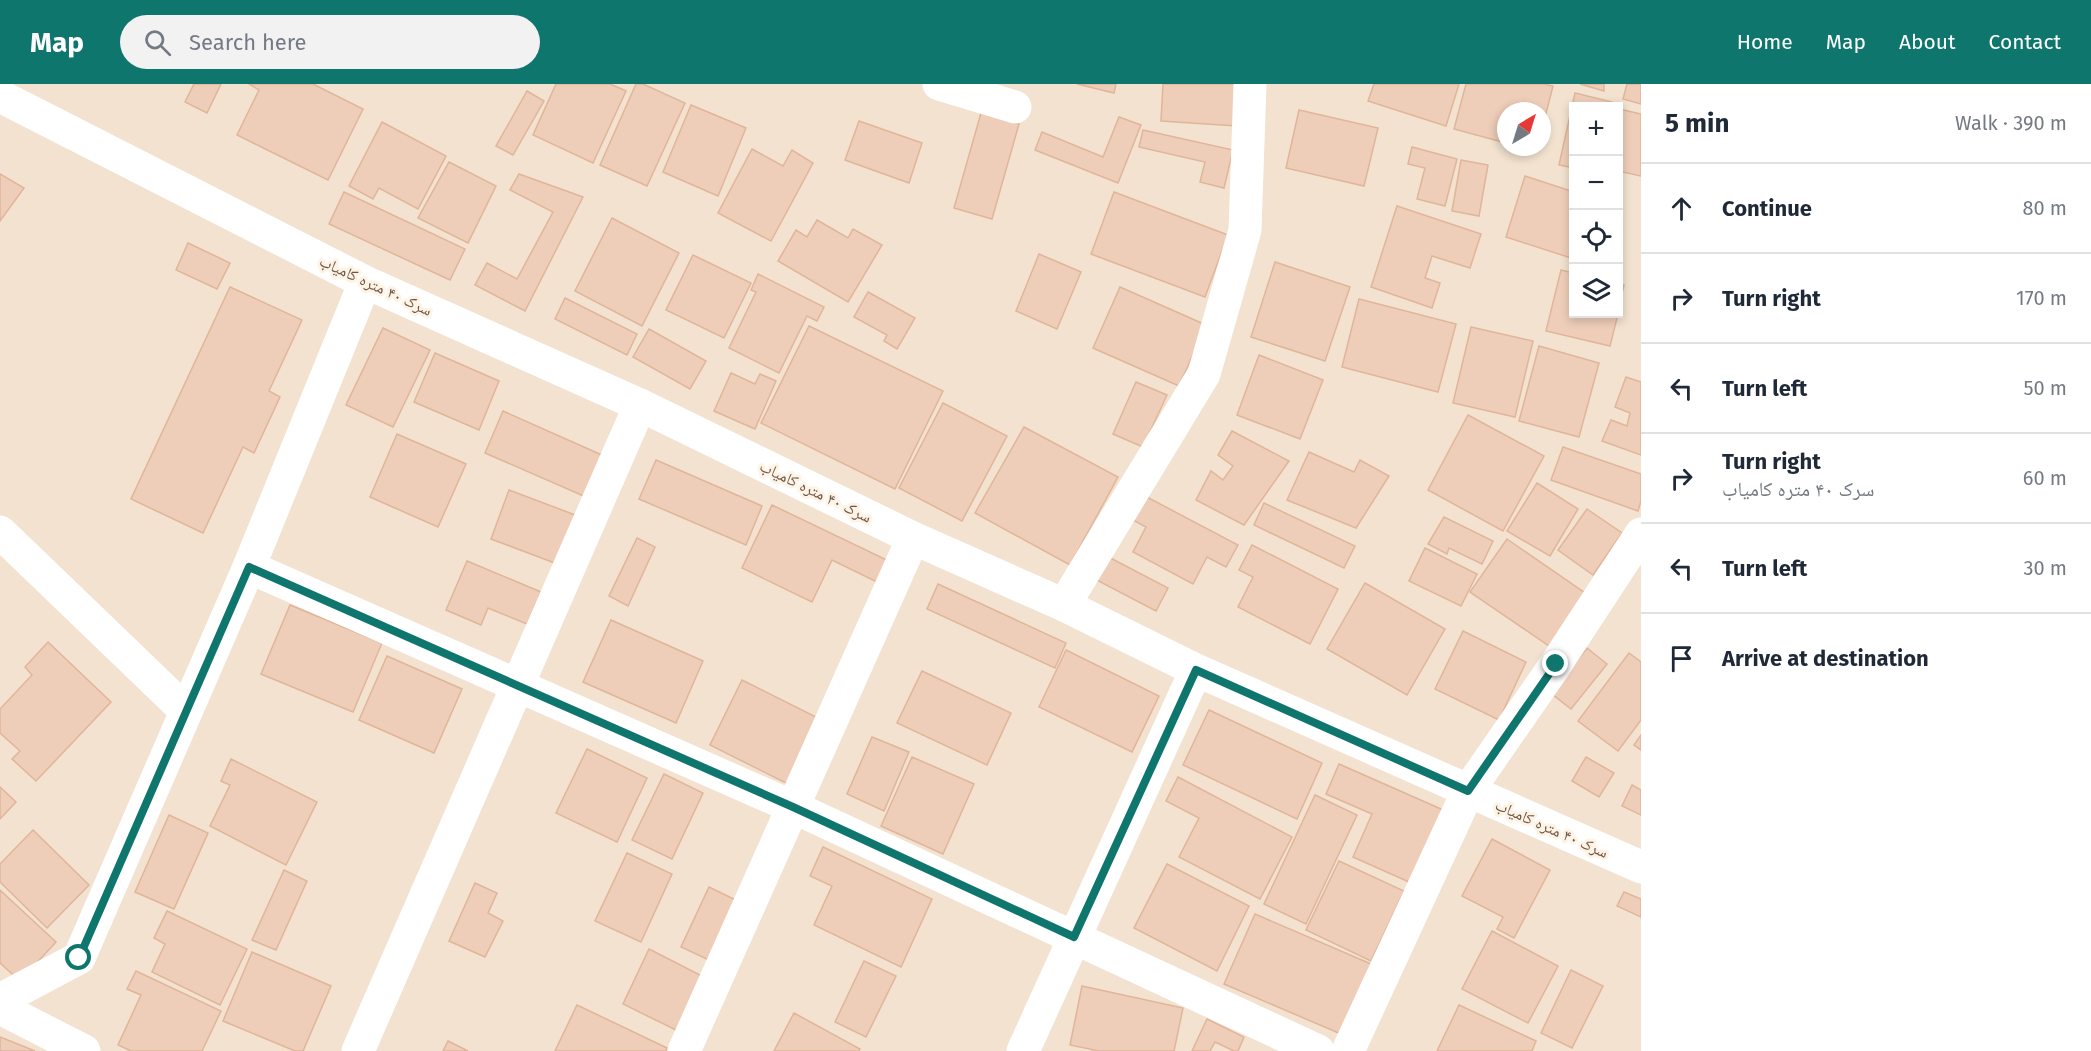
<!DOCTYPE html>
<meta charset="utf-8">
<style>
:root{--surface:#fff;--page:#f2f2f3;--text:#1f2937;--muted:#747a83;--line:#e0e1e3;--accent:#0f766e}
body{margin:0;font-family:"Fira Sans","Noto Naskh Arabic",sans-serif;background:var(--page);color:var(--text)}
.controls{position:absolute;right:18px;top:18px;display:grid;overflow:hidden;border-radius:0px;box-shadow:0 3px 9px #0003}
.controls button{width:54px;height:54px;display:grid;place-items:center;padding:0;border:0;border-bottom:2px solid var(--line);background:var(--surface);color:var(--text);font:30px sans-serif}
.compass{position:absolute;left:1497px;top:18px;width:54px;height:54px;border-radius:50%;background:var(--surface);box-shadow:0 3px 9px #0003;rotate:38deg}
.stop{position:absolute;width:18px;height:18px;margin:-14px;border:4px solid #0f766e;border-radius:50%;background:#fff}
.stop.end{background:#0f766e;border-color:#fff;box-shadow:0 2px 6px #0008}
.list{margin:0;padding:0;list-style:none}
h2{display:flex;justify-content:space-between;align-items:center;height:78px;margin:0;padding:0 24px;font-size:26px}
h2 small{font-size:20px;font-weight:400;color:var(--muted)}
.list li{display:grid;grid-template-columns:39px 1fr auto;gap:18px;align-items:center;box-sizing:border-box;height:90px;padding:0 24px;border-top:2px solid var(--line)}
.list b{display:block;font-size:22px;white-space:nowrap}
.list p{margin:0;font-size:20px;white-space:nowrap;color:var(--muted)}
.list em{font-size:20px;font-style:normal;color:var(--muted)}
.icon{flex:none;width:33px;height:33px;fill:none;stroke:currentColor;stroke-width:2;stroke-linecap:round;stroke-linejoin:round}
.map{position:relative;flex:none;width:1641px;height:967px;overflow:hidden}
header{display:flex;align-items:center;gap:36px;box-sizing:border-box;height:84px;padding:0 30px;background:var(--accent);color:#fff}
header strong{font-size:28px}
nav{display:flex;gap:33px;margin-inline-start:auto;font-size:21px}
.search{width:420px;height:54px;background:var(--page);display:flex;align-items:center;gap:15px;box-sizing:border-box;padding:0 21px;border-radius:33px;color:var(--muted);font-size:22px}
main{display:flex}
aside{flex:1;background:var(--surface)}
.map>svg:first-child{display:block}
</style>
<header>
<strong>Map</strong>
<div class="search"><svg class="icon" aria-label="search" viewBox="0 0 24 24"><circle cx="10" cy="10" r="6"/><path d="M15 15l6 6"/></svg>Search here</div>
<nav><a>Home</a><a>Map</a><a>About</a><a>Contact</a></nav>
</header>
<main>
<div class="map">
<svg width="1641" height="967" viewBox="0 0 1641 967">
<rect width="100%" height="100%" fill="#fbf0e0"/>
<path fill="#f2e2cf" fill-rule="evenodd" d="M 0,0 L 1641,0 L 1641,967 L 0,967 ZM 1574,22 L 1618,22 L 1618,230 L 1574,230 ZM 1506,27 L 1542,27 L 1542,63 L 1506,63 Z"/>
<g fill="#efceb9" stroke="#e0b59a" stroke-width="1.5">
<polygon points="194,0 221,0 207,29 185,18"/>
<polygon points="249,0 313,0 363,25 328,96 237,51 259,6"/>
<polygon points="556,0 610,0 626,7 593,79 533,51"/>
<polygon points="636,0 643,0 685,19 647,102 600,81"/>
<polygon points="1077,0 1116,0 1114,9"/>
<polygon points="1163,0 1240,0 1237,42 1161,37"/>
<polygon points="1374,0 1459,0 1446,42 1368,17"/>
<polygon points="1466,0 1544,0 1553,2 1542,45 1542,27 1506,27 1506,59 1454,45"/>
<polygon points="1580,0 1604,0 1604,7"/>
<polygon points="1627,0 1641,0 1641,20 1623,15"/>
<polygon points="527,7 544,17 513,71 496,62"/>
<polygon points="1575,9 1612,18 1611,22 1574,22 1574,84 1559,81"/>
<polygon points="691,21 746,44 718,112 663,88"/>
<polygon points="1619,25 1641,30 1641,92 1618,87"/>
<polygon points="1299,26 1378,44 1364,102 1286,84"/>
<polygon points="981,29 1019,40 992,135 954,124"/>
<polygon points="1119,33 1141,41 1118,99 1035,66 1042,48 1103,73"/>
<polygon points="859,37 922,59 909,99 845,76"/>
<polygon points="382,38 446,72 418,125 379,104 373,115 349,102"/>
<polygon points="1143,46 1233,66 1224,104 1200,98 1205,78 1139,63"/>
<polygon points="1412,63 1457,75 1445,122 1417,115 1425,84 1408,80"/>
<polygon points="752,65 783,82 792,66 813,79 771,157 718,129"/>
<polygon points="1461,76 1488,81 1479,132 1452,127"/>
<polygon points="449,78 496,102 468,159 418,134"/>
<polygon points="0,90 24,104 0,137"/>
<polygon points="519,90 583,113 525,227 475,201 487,179 517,195 553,128 510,106"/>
<polygon points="1525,92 1574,108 1574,175 1506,153"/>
<polygon points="344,108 465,165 450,196 329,140"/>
<polygon points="1114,108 1228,151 1205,213 1091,170"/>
<polygon points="1397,122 1481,150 1470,184 1432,172 1425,194 1440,199 1432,224 1371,203"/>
<polygon points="612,134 679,169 642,242 575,207"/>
<polygon points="817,136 848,154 853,145 882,161 848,218 778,177 796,146 807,153"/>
<polygon points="188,159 230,179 217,205 176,186"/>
<polygon points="1039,170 1081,188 1057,245 1016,227"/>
<polygon points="693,171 751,199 724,254 666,226"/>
<polygon points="1275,178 1350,203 1325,277 1251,253"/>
<polygon points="1561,186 1574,189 1574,230 1618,230 1610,262 1546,247"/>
<polygon points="758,190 824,223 817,237 807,232 779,289 729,264 756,208 751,206"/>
<polygon points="1618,200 1624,201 1618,226"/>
<polygon points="230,203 302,236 269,307 280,313 254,369 243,363 203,449 131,415"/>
<polygon points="1120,203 1206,241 1179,302 1093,264"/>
<polygon points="868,208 915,234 897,265 884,257 887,251 854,233"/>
<polygon points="565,214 637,250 627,271 555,235"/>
<polygon points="1359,215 1456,240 1438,308 1342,283"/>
<polygon points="809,242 943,307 895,405 761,339"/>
<polygon points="1471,243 1533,257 1515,333 1453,319"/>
<polygon points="383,244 430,266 393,343 346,321"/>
<polygon points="649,245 706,277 690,305 633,273"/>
<polygon points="1539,262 1599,279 1579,353 1519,337"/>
<polygon points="435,269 499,297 479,346 414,318"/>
<polygon points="1259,271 1323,296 1300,355 1237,331"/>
<polygon points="731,289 755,300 760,290 776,297 755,345 714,327"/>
<polygon points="1626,293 1641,298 1641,371 1602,357 1611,336 1627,342 1630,329 1615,323"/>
<polygon points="1136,298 1167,311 1143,363 1113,350"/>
<polygon points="943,319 1007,352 962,437 899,404"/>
<polygon points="503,327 613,376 595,417 485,369"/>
<polygon points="1468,331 1544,372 1503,447 1428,406"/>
<polygon points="1024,343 1118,393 1070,481 975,429"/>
<polygon points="1232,347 1289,377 1244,441 1196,416 1211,387 1223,396 1233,382 1218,371"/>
<polygon points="397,350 466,380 438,443 370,413"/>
<polygon points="1563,363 1641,390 1641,417 1638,427 1551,396"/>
<polygon points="1309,368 1354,388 1360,376 1389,392 1356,444 1287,416"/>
<polygon points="656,376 762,422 746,461 639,415"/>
<polygon points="1537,399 1578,425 1550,472 1507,447"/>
<polygon points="509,406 578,432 560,481 491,455"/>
<polygon points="1143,411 1238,461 1226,483 1207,473 1193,500 1133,468 1146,443 1131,435"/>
<polygon points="1264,419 1355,462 1344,484 1254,441"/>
<polygon points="772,421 889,477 879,499 832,476 812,518 742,484"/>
<polygon points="1587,425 1622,449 1593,491 1558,466"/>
<polygon points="1444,433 1493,457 1482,480 1449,464 1447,470 1428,460"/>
<polygon points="637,454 655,463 628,522 609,512"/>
<polygon points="1507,455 1588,511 1552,564 1470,508"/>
<polygon points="1252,461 1338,505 1310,560 1238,523 1253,493 1239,486"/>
<polygon points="1425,464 1477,490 1461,522 1409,497"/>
<polygon points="1099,468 1168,504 1156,527 1087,491"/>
<polygon points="467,477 541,508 527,540 488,524 481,541 446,526"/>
<polygon points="1365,499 1445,545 1407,611 1327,565"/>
<polygon points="938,500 1066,559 1055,584 927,525"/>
<polygon points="290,521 382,559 353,628 261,590"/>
<polygon points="611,536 703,577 676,639 583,598"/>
<polygon points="1463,547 1526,578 1499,636 1435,605"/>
<polygon points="48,558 111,618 36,697 12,675 20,667 0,649 0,625 32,591 25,583"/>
<polygon points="1587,564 1607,580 1571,625 1552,610"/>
<polygon points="1066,566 1159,612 1132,668 1039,623"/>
<polygon points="1629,569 1641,578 1641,636 1618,667 1578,637"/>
<polygon points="387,572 462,605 434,669 359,636"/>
<polygon points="922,587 1011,629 987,681 897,639"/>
<polygon points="742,596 826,638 794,703 710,661"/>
<polygon points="1209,626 1322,679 1297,735 1183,681"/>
<polygon points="1641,651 1641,666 1634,661"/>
<polygon points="872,653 909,668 884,727 847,710"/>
<polygon points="587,665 647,694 617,758 556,729"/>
<polygon points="912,673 974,700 943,770 881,742"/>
<polygon points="1586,673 1614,689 1599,713 1572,697"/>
<polygon points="231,675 317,718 286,781 210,742 230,701 221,697"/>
<polygon points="1339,680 1450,729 1418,802 1353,773 1372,730 1326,710"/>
<polygon points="664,690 703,709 672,775 632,756"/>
<polygon points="1178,693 1292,753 1260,815 1179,773 1199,734 1166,717"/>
<polygon points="1632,701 1641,706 1641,731 1622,722"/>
<polygon points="0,703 16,718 0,735"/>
<polygon points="1315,711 1357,731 1306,840 1264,820"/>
<polygon points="169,731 208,749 174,825 135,808"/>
<polygon points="33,746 89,801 47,844 0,798 0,780"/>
<polygon points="1492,755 1550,786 1514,854 1497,845 1503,833 1462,812"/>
<polygon points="823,763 932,815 901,883 814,841 832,802 810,792"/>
<polygon points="627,769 672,790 641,858 595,837"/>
<polygon points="1339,777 1404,807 1371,877 1306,846"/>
<polygon points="1167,780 1249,822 1217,887 1134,844"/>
<polygon points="284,786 307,797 276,866 252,856"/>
<polygon points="475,799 497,809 488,829 503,837 485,873 449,857"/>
<polygon points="709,803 740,818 711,877 681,863"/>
<polygon points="0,806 56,858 20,897 0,879"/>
<polygon points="1624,808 1641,815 1641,833 1617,822"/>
<polygon points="167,827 247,865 220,921 152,888 165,860 154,854"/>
<polygon points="1255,830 1371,880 1341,950 1224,900"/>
<polygon points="1492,847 1558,882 1528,939 1462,905"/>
<polygon points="649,865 704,893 678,947 623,920"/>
<polygon points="252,868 331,902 303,967 295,967 223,937"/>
<polygon points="864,877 896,892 866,953 835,938"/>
<polygon points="1571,886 1603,902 1572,964 1541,949"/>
<polygon points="136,887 221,927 202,967 131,967 118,961 141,911 127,905"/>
<polygon points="1082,902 1183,924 1174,967 1099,967 1070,961"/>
<polygon points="577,921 667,964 666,967 555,967"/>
<polygon points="1459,921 1536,957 1532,967 1437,967"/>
<polygon points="794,929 860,965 859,967 774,967"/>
<polygon points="1207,935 1244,953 1238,967 1234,967 1215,958 1210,967 1192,967"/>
<polygon points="0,953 35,967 0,967"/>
<polygon points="448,957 468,967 443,967"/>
</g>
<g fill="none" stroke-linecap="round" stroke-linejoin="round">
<g stroke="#fff" stroke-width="33">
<polyline points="939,0 1015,23"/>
<polyline points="0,12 365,198 640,321 913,454 1064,521 1196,586 1641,783"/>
<polyline points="0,448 186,627"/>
<polyline points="249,483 793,723 1318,967"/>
<polyline points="1064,521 1204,290 1245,146 1250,0"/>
<polyline points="0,916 79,874 249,483 365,198"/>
<polyline points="0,924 84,967"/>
<polyline points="358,967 640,321"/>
<polyline points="684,967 913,454"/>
<polyline points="1023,967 1196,586"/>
<polyline points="1348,967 1468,707 1556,580 1641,450"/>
</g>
</g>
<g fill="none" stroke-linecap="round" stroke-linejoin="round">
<polyline stroke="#0f766e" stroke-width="8" points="79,874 249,483 793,723 1074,853 1196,586 1468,707 1556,580"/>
</g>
<g text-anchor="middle" stroke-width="6" stroke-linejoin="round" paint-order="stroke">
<g font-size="16" fill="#705649" stroke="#fef4e6">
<text transform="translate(376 201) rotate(25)" y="6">سرک ۴۰ متره کامیاب</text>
<text transform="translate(816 407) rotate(26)" y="6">سرک ۴۰ متره کامیاب</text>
<text transform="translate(1552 744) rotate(24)" y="6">سرک ۴۰ متره کامیاب</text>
</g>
</g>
</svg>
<div class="controls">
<button>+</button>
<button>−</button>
<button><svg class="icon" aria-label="locate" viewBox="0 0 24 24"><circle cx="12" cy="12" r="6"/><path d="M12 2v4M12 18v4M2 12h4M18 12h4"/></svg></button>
<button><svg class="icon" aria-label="layers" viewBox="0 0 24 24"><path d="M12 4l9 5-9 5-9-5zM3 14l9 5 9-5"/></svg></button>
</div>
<svg class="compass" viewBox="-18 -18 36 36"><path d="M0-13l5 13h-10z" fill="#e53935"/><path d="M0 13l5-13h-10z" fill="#747a83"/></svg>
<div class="stop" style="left:79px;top:874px"></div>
<div class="stop end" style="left:1556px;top:580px"></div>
</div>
<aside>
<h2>5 min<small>Walk · 390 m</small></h2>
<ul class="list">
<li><svg class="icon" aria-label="ahead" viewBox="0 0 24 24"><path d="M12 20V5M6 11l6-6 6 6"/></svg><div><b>Continue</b></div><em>80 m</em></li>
<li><svg class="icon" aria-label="right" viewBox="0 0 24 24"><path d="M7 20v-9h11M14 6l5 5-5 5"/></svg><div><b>Turn right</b></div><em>170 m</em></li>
<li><svg class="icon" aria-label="left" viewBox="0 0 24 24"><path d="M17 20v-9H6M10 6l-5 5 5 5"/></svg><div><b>Turn left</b></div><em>50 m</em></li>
<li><svg class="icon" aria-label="right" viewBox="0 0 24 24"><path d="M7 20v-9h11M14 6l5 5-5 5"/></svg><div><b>Turn right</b><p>سرک ۴۰ متره کامیاب</p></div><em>60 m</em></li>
<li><svg class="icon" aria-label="left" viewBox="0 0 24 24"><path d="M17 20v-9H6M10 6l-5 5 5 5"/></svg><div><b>Turn left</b></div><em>30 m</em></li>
<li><svg class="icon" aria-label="arrive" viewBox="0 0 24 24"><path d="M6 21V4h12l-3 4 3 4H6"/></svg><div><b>Arrive at destination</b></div></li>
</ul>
</aside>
</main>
